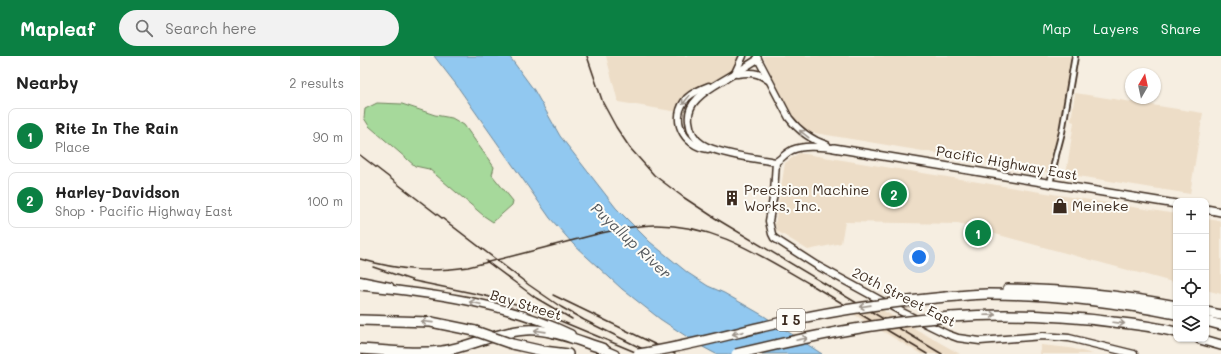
<!DOCTYPE html>
<meta charset="utf-8">
<style>
:root{--surface:#fff;--page:#f2f2f2;--text:#222;--muted:#767676;--line:#e0e0e0;--accent:#0b8043}
body{margin:0;font-family:Mali,sans-serif;background:var(--page);color:var(--text)}
.controls{position:absolute;right:12px;bottom:12px;display:grid;overflow:hidden;border-radius:8px;box-shadow:0 1px 3px #0004}
.controls button{width:36px;height:36px;display:grid;place-items:center;padding:0;border:0;border-bottom:1px solid var(--line);background:var(--surface);color:var(--text);font:20px sans-serif}
.compass{position:absolute;left:765px;top:12px;width:36px;height:36px;border-radius:50%;background:var(--surface);box-shadow:0 1px 3px #0004;rotate:9deg}
.you{position:absolute;left:559px;top:201px;width:14px;height:14px;margin:-10px;border:3px solid #fff;border-radius:50%;background:#1a73e8;box-shadow:0 0 0 6px #1a73e833}
.badge{display:grid;place-items:center;width:26px;height:26px;border-radius:50%;background:var(--accent);color:#fff;font-size:13px;font-weight:700}
.pin{position:absolute;translate:-50% -50%;border:2px solid #fff;box-shadow:0 1px 4px #0006}
.list{margin:0;padding:0;list-style:none}
h2{display:flex;justify-content:space-between;align-items:center;height:52px;margin:0;padding:0 16px;font-size:17px}
h2 small{font-size:13px;font-weight:400;color:var(--muted)}
.list li{display:grid;grid-template-columns:26px 1fr auto;gap:12px;align-items:center;box-sizing:border-box;height:56px;margin:0 8px 8px;padding:0 8px;border:1px solid var(--line);border-radius:8px}
.list b{display:block;font-size:15px;white-space:nowrap}
.list p{margin:0;font-size:13px;white-space:nowrap;color:var(--muted)}
.list em{font-size:13px;font-style:normal;color:var(--muted)}
.icon{flex:none;width:22px;height:22px;fill:none;stroke:currentColor;stroke-width:2;stroke-linecap:round;stroke-linejoin:round}
.map{position:relative;flex:none;width:861px;height:298px;overflow:hidden}
header{display:flex;align-items:center;gap:24px;box-sizing:border-box;height:56px;padding:0 20px;background:var(--accent);color:#fff}
header strong{font-size:19px}
nav{display:flex;gap:22px;margin-inline-start:auto;font-size:14px}
.search{width:280px;height:36px;background:var(--page);display:flex;align-items:center;gap:10px;box-sizing:border-box;padding:0 14px;border-radius:22px;color:var(--muted);font-size:15px}
main{display:flex}
aside{flex:1;background:var(--surface)}
.map>svg:first-child{display:block}
</style>
<header>
<strong>Mapleaf</strong>
<div class="search"><svg class="icon" aria-label="search" viewBox="0 0 24 24"><circle cx="10" cy="10" r="6"/><path d="M15 15l6 6"/></svg>Search here</div>
<nav><a>Map</a><a>Layers</a><a>Share</a></nav>
</header>
<main>
<aside>
<h2>Nearby<small>2 results</small></h2>
<ul class="list">
<li><span class="badge">1</span><div><b>Rite In The Rain</b><p>Place</p></div><em>90 m</em></li>
<li><span class="badge">2</span><div><b>Harley-Davidson</b><p>Shop · Pacific Highway East</p></div><em>100 m</em></li>
</ul>
</aside>
<div class="map">
<svg width="861" height="298" viewBox="0 0 861 298">
<rect width="100%" height="100%" fill="#f6eee1"/>
<filter id="ink" filterUnits="userSpaceOnUse"><feTurbulence type="fractalNoise" baseFrequency=".025" numOctaves="2"/><feDisplacementMap in="SourceGraphic" scale="8" xChannelSelector="R" yChannelSelector="G"/><feConvolveMatrix kernelMatrix="1 2 1 2 8 2 1 2 1" color-interpolation-filters="sRGB"/></filter>
<g filter="url(#ink)">
<g fill="#edddc7">
<polygon points="246,0 381,0 374,13 370,17 362,22 333,34 318,56 258,46"/>
<polygon points="403,0 711,0 699,74 691,101 688,116 449,76 433,65 424,48"/>
<polygon points="715,37 843,57 830,138 706,118 714,66 711,65"/>
<polygon points="439,97 816,158 816,227 598,168 485,166 481,187 448,194 417,175 415,169 425,107"/>
<polygon points="846,163 861,165 861,238 846,234"/>
<polygon points="506,245 600,298 561,298 488,255"/>
<polygon points="681,289 710,292 733,298 680,298"/>
</g>
<polygon fill="#a6d99b" stroke="#70825c" points="17,47 42,48 75,59 92,62 104,69 134,111 132,119 153,145 152,149 133,166 124,160 69,113 55,110 9,70 4,62 5,53"/>
<polygon fill="#91c8f0" stroke="#6f899c" points="74,0 149,0 174,34 200,80 256,152 290,186 328,217 348,230 364,237 404,260 462,298 356,298 341,290 300,263 262,233 214,189 190,162 95,27"/>
<g fill="none" stroke-linecap="round" stroke-linejoin="round">
<defs>
<polyline id="minor" points="690,128 696,99 702,76 715,0"/>
<g id="tertiary">
<path d="M 397,1 L 429,62 C 439,75 451,84 467,89"/>
<path d="M 398,3 C 390,8 381,14 372,19 C 361,26 346,33 337,43 C 331,49 328,57 329,65 C 330,75 334,83 342,88 C 357,98 398,103 416,106 C 422,102 426,97 432,94 C 445,89 461,91 474,92"/>
<polyline points="375,17 383,0"/>
<path d="M 377,18 C 390,16 398,16 408,24"/>
<path d="M 348,93 C 323,90 309,62 327,42 C 333,36 341,33 349,30"/>
<polyline points="416,106 414,137 409,165 412,178 414,182 456,209 542,256 587,278 598,282 620,285 683,280 709,282 774,298"/>
<polyline points="0,224 30,230"/>
</g>
<g id="secondary">
<polyline points="474,92 816,148"/>
<polyline points="846,153 861,156"/>
</g>
<g id="primary">
<path d="M 0,230 C 72,237 146,247 211,278"/>
<polyline points="241,292 255,298"/>
</g>
<g id="motorway">
<path d="M 648,233 C 705,234 760,239 816,250"/>
<path d="M 586,241 C 600,240 614,238 628,238 C 691,238 754,246 816,258"/>
<polyline points="846,256 861,259"/>
<path d="M 591,261 C 646,257 698,259 753,266 C 774,268 796,271 816,276"/>
<polyline points="0,264 71,266 115,275"/>
<polyline points="846,265 861,269"/>
<polyline points="840,283 861,289"/>
<polyline points="152,288 183,295 208,298"/>
<path d="M 0,293 C 27,295 55,298 82,295 C 111,291 147,271 177,274 C 200,276 222,286 244,293"/>
</g>
</defs>
<use href="#minor" stroke="#3b2a1e" stroke-width="8"/>
<use href="#tertiary" stroke="#3b2a1e" stroke-width="9"/>
<use href="#secondary" stroke="#3b2a1e" stroke-width="10"/>
<use href="#primary" stroke="#3b2a1e" stroke-width="10"/>
<use href="#motorway" stroke="#3b2a1e" stroke-width="12"/>
<use href="#minor" stroke="#fdfcf7" stroke-width="4.5"/>
<use href="#tertiary" stroke="#fdfcf7" stroke-width="6"/>
<use href="#secondary" stroke="#fdfcf7" stroke-width="7"/>
<use href="#primary" stroke="#fdfcf7" stroke-width="7"/>
<use href="#motorway" stroke="#fdfcf7" stroke-width="9"/>
<g stroke="#3b2a1e" stroke-width="1.5">
<polyline points="227,0 243,47 256,71 270,92 294,119 323,141 355,162 582,298"/>
<polyline points="0,99 169,229 201,251 224,264 293,298"/>
<path d="M 0,203 C 39,214 68,217 108,211 C 142,203 176,194 210,185 C 238,178 265,170 294,169 C 355,168 399,199 450,228 C 489,251 528,275 567,298"/>
<polyline points="126,205 176,242 212,263"/>
<polyline points="13,211 54,225 122,239 167,251 280,298"/>
<polyline points="193,239 315,298"/>
</g>
<defs>
<g id="motorway-bridge">
<polyline points="115,275 152,288"/>
<path d="M 278,298 C 330,290 381,275 432,264 C 483,253 534,246 586,241"/>
<path d="M 376,298 C 447,281 518,266 591,261"/>
</g>
</defs>
<use href="#motorway-bridge" stroke="#3b2a1e" stroke-width="12" stroke-linecap="butt"/>
<use href="#motorway-bridge" stroke="#fdfcf7" stroke-width="9"/>
</g>
<defs><path id="oneway-shaft" d="M-6 0H5M1.5-3L5.5 0L1.5 3" fill="none" stroke-width="1.6" stroke-linecap="round" stroke-linejoin="round"/></defs>
<g stroke="#9c938a">
<use href="#oneway-shaft" transform="translate(326 44) rotate(129)"/>
<use href="#oneway-shaft" transform="translate(444 78) rotate(-142)"/>
<use href="#oneway-shaft" transform="translate(115 247) rotate(-168)"/>
<use href="#oneway-shaft" transform="translate(505 250) rotate(172)"/>
<use href="#oneway-shaft" transform="translate(630 259) rotate(-2)"/>
<use href="#oneway-shaft" transform="translate(67 266) rotate(-174)"/>
<use href="#oneway-shaft" transform="translate(759 267) rotate(7)"/>
<use href="#oneway-shaft" transform="translate(180 275) rotate(-172)"/>
<use href="#oneway-shaft" transform="translate(378 277) rotate(167)"/>
<use href="#oneway-shaft" transform="translate(442 283) rotate(-12)"/>
</g>
</g>
<defs>
<symbol id="building-bare" viewBox="-9 -9 18 18"><path d="M-4-6H4V6H1V3H-1V6H-4ZM-2.5-4.3h1.7v1.8h-1.7ZM.8-4.3h1.7v1.8H.8ZM-2.5-1h1.7V.8h-1.7ZM.8-1h1.7V.8H.8Z" fill="#3b2a1e" stroke="#fdfcf7" stroke-width="2.5" paint-order="stroke"/></symbol>
<symbol id="shop-bare" viewBox="-9 -9 18 18"><path d="M-5-2.5h2.3a2.7 3.5 0 0 1 5.4 0H5L5.5 6h-11ZM-1.5-2.5h3a1.5 2.3 0 0 0-3 0Z" fill="#3b2a1e" stroke="#fdfcf7" stroke-width="2.5" paint-order="stroke"/></symbol>
</defs>
<g fill-rule="evenodd">
<use href="#building-bare" x="361" y="131" width="22" height="22"/>
<use href="#shop-bare" x="689" y="139" width="22" height="22"/>
</g>
<g text-anchor="middle" stroke-width="4" stroke-linejoin="round" paint-order="stroke">
<rect fill="#fdfcf7" stroke="#75695f" stroke-width="1" x="417" y="253" width="28" height="22" rx="3"/>
<g font-size="13" font-weight="bold" fill="#3b2a1e">
<text x="431" y="269">I 5</text>
</g>
<g font-size="14" fill="#3b2a1e" stroke="#fdfcf7">
<text transform="translate(647 107) rotate(10)" y="5">Pacific Highway East</text>
<text transform="translate(544 241) rotate(27)" y="5">20th Street East</text>
<text transform="translate(166 249) rotate(17)" y="5">Bay Street</text>
</g>
<g font-size="14" fill="#3b2a1e" stroke="#fdfcf7" text-anchor="start">
<text x="384" y="139">Precision Machine<tspan x="384" dy="16">Works, Inc.</tspan></text>
<text x="712" y="155">Meineke</text>
</g>
<g font-size="15" font-style="italic" fill="#55595d" stroke="#fdfcf7">
<text transform="translate(271 185) rotate(43)" y="5">Puyallup River</text>
</g>
</g>
</svg>
<div class="controls">
<button>+</button>
<button>−</button>
<button><svg class="icon" aria-label="locate" viewBox="0 0 24 24"><circle cx="12" cy="12" r="6"/><path d="M12 2v4M12 18v4M2 12h4M18 12h4"/></svg></button>
<button><svg class="icon" aria-label="layers" viewBox="0 0 24 24"><path d="M12 4l9 5-9 5-9-5zM3 14l9 5 9-5"/></svg></button>
</div>
<svg class="compass" viewBox="-18 -18 36 36"><path d="M0-13l5 13h-10z" fill="#e53935"/><path d="M0 13l5-13h-10z" fill="#767676"/></svg>
<div class="you"></div>
<div class="pin badge" style="left:618px;top:177px">1</div>
<div class="pin badge" style="left:534px;top:138px">2</div>
</div>
</main>
